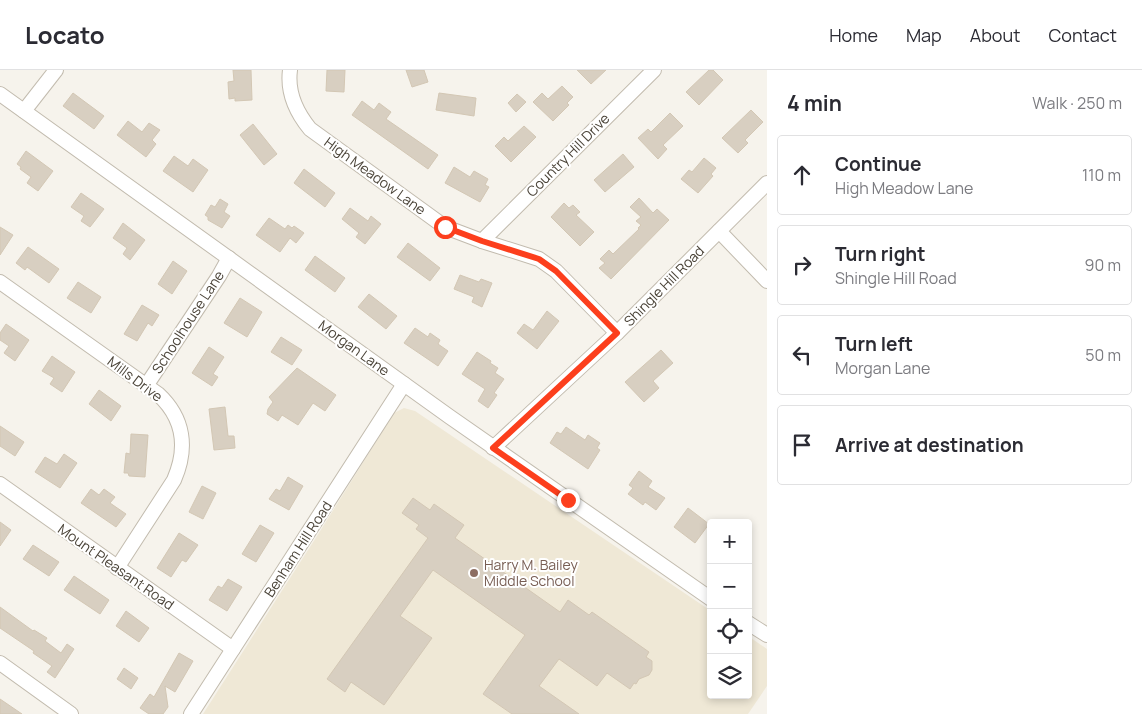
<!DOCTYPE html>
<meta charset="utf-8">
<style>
:root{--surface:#fff;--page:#f7f7f7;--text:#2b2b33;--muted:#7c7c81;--line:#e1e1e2}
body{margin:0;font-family:Manrope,sans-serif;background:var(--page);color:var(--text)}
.controls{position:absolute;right:15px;bottom:15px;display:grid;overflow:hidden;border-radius:5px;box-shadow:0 2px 8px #0003}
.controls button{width:45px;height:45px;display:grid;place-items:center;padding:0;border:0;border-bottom:1px solid var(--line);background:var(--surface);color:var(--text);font:25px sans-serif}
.stop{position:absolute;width:15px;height:15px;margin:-11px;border:4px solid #fc3f1d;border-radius:50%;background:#fff}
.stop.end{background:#fc3f1d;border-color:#fff;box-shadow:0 1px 5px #0008}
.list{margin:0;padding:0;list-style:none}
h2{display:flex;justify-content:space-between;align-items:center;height:65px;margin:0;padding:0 20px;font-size:21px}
h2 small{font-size:16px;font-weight:400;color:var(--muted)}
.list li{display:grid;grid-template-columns:32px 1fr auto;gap:15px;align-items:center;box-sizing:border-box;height:80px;margin:0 10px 10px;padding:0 10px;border:1px solid var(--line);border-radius:5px}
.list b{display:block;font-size:19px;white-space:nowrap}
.list p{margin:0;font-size:16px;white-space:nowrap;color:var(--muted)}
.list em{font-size:16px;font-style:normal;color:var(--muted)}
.icon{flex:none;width:28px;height:28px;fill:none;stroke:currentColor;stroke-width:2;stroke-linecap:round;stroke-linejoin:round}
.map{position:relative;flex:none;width:767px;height:644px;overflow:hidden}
header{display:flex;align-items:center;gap:30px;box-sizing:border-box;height:70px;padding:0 25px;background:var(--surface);border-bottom:1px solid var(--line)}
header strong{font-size:24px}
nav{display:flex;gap:28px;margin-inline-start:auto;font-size:18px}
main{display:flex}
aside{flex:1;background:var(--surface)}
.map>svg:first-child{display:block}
</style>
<header>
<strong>Locato</strong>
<nav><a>Home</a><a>Map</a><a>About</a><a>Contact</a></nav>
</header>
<main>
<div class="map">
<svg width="767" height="644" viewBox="0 0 767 644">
<rect width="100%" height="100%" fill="#f6f3ec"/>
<polygon fill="#efe8d6" points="404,338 415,341 711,541 711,625 748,625 748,566 767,579 767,616 748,644 203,644 317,466 394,343"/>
<g fill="#d8cfc1" stroke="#d3c7b4">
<polygon points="233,0 251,0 252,30 235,31 235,28 229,29 228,12 234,11"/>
<polygon points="327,0 345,0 344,22 326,21"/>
<polygon points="406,0 424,0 428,12 412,17"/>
<polygon points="577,0 606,0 591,14"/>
<polygon points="709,0 713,0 723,10 699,35 686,22"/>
<polygon points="562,16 573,27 567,33 569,35 553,51 533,32 542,23 548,29"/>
<polygon points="73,23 104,46 94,59 63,36"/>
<polygon points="439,23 476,28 474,46 436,40"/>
<polygon points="517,24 526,32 516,42 508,33"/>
<polygon points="362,31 374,40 379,33 391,42 386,49 438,85 428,99 352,45"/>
<polygon points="751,40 763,52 745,70 748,73 738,83 722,68"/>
<polygon points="670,43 683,56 663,75 667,79 658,89 638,68 648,59 651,62"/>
<polygon points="128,51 142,62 149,53 160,60 152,70 156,74 146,87 117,65"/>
<polygon points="253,54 277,84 264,95 240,65"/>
<polygon points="524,56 536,67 511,92 495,76 504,67 508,71"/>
<polygon points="26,81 53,101 38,121 27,113 31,107 20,99 21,97 17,94"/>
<polygon points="623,84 634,97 605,122 594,110"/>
<polygon points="174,86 188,96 193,89 208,100 193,122 163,101"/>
<polygon points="704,88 716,98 711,104 713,106 698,123 681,109 689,100 692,102"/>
<polygon points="454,97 470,107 474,101 488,109 485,115 489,117 480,132 445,113"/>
<polygon points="304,99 335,123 325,137 294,113"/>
<polygon points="81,123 104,139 90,157 81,151 84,146 71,137"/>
<polygon points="639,128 653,143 657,139 669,150 611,209 599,198 605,193 600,189 609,180 613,184 639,159 638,158 641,155 636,151 641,147 630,137"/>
<polygon points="220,129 228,134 224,142 230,146 222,158 208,150 208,147 205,145 211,135 215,137"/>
<polygon points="564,133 569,138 573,135 580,142 576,145 594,162 580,176 551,147"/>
<polygon points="350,138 368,151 371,146 381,154 365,174 356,167 359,163 342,149"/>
<polygon points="269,148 285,159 288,155 292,158 294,156 304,163 296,173 290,168 280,182 256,165"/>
<polygon points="123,153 145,170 130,190 123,184 127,178 113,168"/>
<polygon points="0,157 13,165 0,185"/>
<polygon points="408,173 440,198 430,211 397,187"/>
<polygon points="28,177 59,199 49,213 27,197 25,200 16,193"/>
<polygon points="315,186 345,208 335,222 305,200"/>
<polygon points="173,191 187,201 172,224 158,214"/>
<polygon points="460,205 479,212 481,209 492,213 482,237 472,232 474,227 454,219"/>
<polygon points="78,212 101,227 91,243 67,228"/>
<polygon points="369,224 397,246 386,259 358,237"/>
<polygon points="240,228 262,242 247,267 224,253"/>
<polygon points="142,235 159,245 152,256 148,253 137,271 124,264"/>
<polygon points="547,241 559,251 537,279 517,263 524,254 533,260"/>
<polygon points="6,254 29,270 15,291 4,283 9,276 0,270 0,263"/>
<polygon points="415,258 428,267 430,263 440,270 438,274 448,281 438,296 404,273"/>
<polygon points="281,267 302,280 292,295 271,282"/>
<polygon points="209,277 224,287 213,304 218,307 212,316 192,303"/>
<polygon points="661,280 673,293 653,311 659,318 644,332 625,312"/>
<polygon points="477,282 491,291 490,293 498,298 495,303 504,309 494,323 497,325 488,338 478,331 485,319 462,304"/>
<polygon points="52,286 75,302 62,322 50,314 54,308 42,301"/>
<polygon points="297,298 336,325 325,341 313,333 298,355 282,345 278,351 267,344 268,339 273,332 269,327"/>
<polygon points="99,320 121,336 111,351 89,334"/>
<polygon points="225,337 228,366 234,366 235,378 214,380 209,339"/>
<polygon points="0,356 24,372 15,386 0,376"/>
<polygon points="566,357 585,370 588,365 600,373 597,378 600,380 588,399 550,373 557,362 561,364"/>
<polygon points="131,364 148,365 145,407 129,406 128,403 124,403 126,383 130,384"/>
<polygon points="64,384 77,393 60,418 35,402 45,387 57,394"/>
<polygon points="639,401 652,411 648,417 665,428 656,440 645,432 643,435 628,424 633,418 629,415"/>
<polygon points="288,407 303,416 289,440 269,429 276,419 280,421"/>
<polygon points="202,416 216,423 203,449 189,442"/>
<polygon points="91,419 99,425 104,419 115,427 110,433 126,444 116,457 81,433"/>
<polygon points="413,428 430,440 434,434 464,455 455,468 560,542 568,530 589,545 592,542 649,582 646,587 652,591 652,600 649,605 639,609 636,614 634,613 630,619 607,603 597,616 559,589 539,616 579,644 512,644 483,624 525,565 433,500 400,546 432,568 384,635 351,612 345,622 327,609 428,468 416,459 419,455 402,443"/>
<polygon points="688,438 709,454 695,473 674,457"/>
<polygon points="0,452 11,460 0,476"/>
<polygon points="260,455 274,463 256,492 242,484"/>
<polygon points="179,463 198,475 186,492 182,490 171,507 157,498"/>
<polygon points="33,475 59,492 49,506 23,489"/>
<polygon points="74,506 109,530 100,544 64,520"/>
<polygon points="228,509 242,517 227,541 209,530 218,516 222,518"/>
<polygon points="0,537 33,561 34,560 47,568 45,571 61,583 67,574 74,579 55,608 47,602 52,596 33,583 34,581 0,558"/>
<polygon points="126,541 149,558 139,572 116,556"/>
<polygon points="179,583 193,591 175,622 165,616 168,637 163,644 149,644 140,638 150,624 154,627"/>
<polygon points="124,598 138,608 131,619 117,609"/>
<polygon points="0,629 22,644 0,644"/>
</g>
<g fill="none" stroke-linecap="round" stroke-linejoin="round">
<defs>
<g id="minor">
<path d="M 290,0 C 287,23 296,42 310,59 L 445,157 L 482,171 L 539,189 L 556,201 L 617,263"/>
<polyline points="0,24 450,347 711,529"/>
<polyline points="24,41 56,0"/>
<polyline points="719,161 767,211"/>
<polyline points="482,171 654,0"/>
<path d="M 0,212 L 158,324 C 184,348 188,378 174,410 L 117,498"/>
<polyline points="146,316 219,206 229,188"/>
<polyline points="493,378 617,263 767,113"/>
<polyline points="0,414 233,579"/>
<polyline points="748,553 767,565"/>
<polyline points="0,593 71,644"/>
<polyline points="191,644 233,579 404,314"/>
</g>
</defs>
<use href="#minor" stroke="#c2bbae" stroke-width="16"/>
<use href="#minor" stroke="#fff" stroke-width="14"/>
</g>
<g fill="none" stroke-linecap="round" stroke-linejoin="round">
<polyline stroke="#fc3f1d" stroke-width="6" points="445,157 482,171 539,189 556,201 617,263 493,378 568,430"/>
</g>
<circle fill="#8d6e63" stroke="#fff" stroke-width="2" cx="474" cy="503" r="5"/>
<g text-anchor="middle" stroke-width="4" stroke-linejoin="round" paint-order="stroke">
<g font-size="14" fill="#4b4439" stroke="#fff">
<text transform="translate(568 85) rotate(-45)" y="5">Country Hill Drive</text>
<text transform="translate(375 106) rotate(36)" y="5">High Meadow Lane</text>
<text transform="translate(664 216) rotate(-45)" y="5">Shingle Hill Road</text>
<text transform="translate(188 252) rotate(-57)" y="5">Schoolhouse Lane</text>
<text transform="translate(354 278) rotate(36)" y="5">Morgan Lane</text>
<text transform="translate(135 309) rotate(37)" y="5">Mills Drive</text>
<text transform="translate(298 479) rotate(-57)" y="5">Benham Hill Road</text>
<text transform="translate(116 497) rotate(35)" y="5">Mount Pleasant Road</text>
</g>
<g font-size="14" fill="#785e54" stroke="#fff" text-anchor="start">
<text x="484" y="500">Harry M. Bailey<tspan x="484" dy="16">Middle School</tspan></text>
</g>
</g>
</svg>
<div class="controls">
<button>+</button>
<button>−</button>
<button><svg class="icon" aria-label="locate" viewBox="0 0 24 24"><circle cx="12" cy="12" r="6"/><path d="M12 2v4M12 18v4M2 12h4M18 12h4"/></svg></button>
<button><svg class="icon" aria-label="layers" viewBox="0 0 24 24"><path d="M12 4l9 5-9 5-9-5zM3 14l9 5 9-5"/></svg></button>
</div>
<div class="stop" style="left:445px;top:157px"></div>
<div class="stop end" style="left:568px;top:430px"></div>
</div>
<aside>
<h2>4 min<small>Walk · 250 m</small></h2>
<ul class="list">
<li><svg class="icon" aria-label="ahead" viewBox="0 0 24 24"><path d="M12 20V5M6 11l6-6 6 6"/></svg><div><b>Continue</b><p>High Meadow Lane</p></div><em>110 m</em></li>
<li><svg class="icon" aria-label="right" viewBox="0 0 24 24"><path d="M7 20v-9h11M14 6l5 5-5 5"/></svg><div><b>Turn right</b><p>Shingle Hill Road</p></div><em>90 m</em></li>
<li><svg class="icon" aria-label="left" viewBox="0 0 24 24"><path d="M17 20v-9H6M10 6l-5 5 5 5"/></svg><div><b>Turn left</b><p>Morgan Lane</p></div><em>50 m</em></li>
<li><svg class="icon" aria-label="arrive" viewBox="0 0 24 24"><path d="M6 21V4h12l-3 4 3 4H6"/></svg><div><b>Arrive at destination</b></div></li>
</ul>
</aside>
</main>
